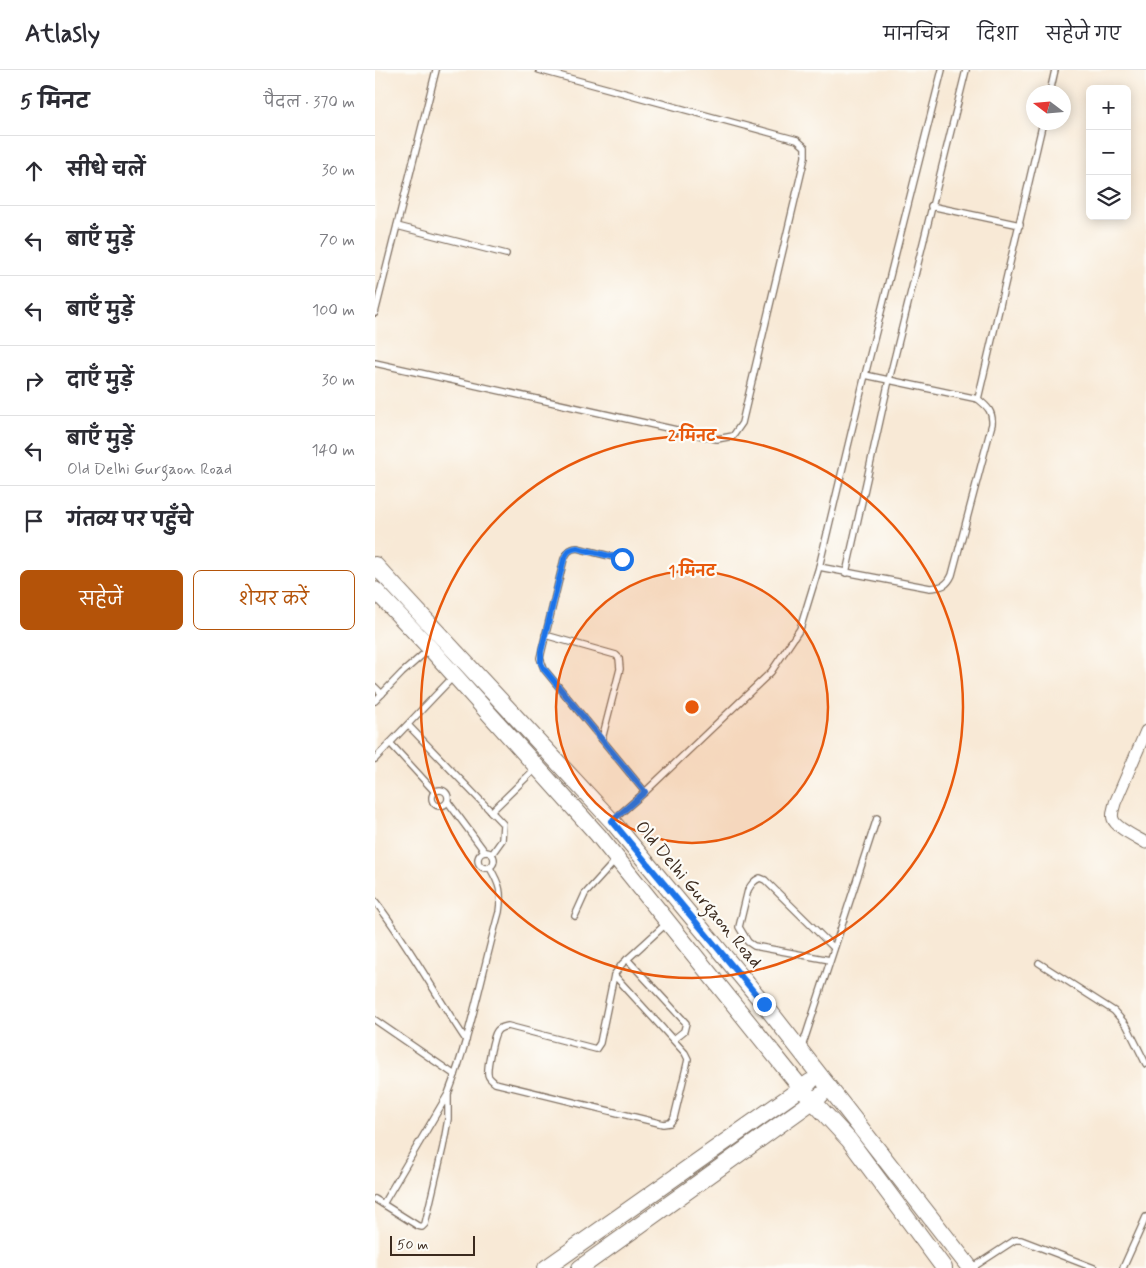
<!DOCTYPE html>
<html lang="hi">
<meta charset="utf-8">
<style>
:root{--surface:#fff;--page:#f2f2f3;--text:#2b2b33;--muted:#7c7c81;--line:#e1e1e2;--accent:#b45309}
body{margin:0;font-family:Mynerve,"Playpen Sans Deva",sans-serif;background:var(--page);color:var(--text)}
.controls{position:absolute;right:15px;top:15px;display:grid;overflow:hidden;border-radius:8px;box-shadow:0 2px 12px #0003}
.controls button{width:45px;height:45px;display:grid;place-items:center;padding:0;border:0;border-bottom:1px solid var(--line);background:var(--surface);color:var(--text);font:25px sans-serif}
.compass{position:absolute;left:651px;top:15px;width:45px;height:45px;border-radius:50%;background:var(--surface);box-shadow:0 2px 12px #0003;rotate:286deg}
.scale{position:absolute;left:15px;bottom:12px;width:85px;box-sizing:border-box;padding-left:5px;border:2px solid #3b2a1e;border-top:0;font-size:14px;line-height:18px;white-space:nowrap;color:#3b2a1e;-webkit-text-stroke:4px #fdfcf7;paint-order:stroke}
.stop{position:absolute;width:15px;height:15px;margin:-11px;border:4px solid #1a73e8;border-radius:50%;background:#fff}
.stop.end{background:#1a73e8;border-color:#fff;box-shadow:0 1px 5px #0008}
.list{margin:0;padding:0;list-style:none}
h2{display:flex;justify-content:space-between;align-items:center;height:65px;margin:0;padding:0 20px;font-size:21px}
h2 small{font-size:16px;font-weight:400;color:var(--muted)}
.list li{display:grid;grid-template-columns:32px 1fr auto;gap:15px;align-items:center;box-sizing:border-box;height:70px;padding:0 20px;border-top:1px solid var(--line)}
.list b{display:block;font-size:19px;white-space:nowrap}
.list p{margin:0;font-size:16px;white-space:nowrap;color:var(--muted)}
.list em{font-size:16px;font-style:normal;color:var(--muted)}
.actions{display:flex;gap:10px;padding:15px 20px}
.actions a{flex:1;padding:11px 0;border:1px solid var(--accent);border-radius:8px;text-align:center;font-size:18px;color:var(--accent)}
.actions .main{background:var(--accent);color:#fff}
.icon{flex:none;width:28px;height:28px;fill:none;stroke:currentColor;stroke-width:2;stroke-linecap:round;stroke-linejoin:round}
.map{position:relative;flex:none;width:771px;height:1198px;overflow:hidden}
header{display:flex;align-items:center;gap:30px;box-sizing:border-box;height:70px;padding:0 25px;background:var(--surface);border-bottom:1px solid var(--line)}
header strong{font-size:24px}
nav{display:flex;gap:28px;margin-inline-start:auto;font-size:18px}
main{display:flex}
aside{flex:1;background:var(--surface)}
.map>svg:first-child{display:block}
</style>
<header>
<strong>Atlasly</strong>
<nav><a>मानचित्र</a><a>दिशा</a><a>सहेजे गए</a></nav>
</header>
<main>
<aside>
<h2>5 मिनट<small>पैदल · 370 m</small></h2>
<ul class="list">
<li><svg class="icon" aria-label="ahead" viewBox="0 0 24 24"><path d="M12 20V5M6 11l6-6 6 6"/></svg><div><b>सीधे चलें</b></div><em>30 m</em></li>
<li><svg class="icon" aria-label="left" viewBox="0 0 24 24"><path d="M17 20v-9H6M10 6l-5 5 5 5"/></svg><div><b>बाएँ मुड़ें</b></div><em>70 m</em></li>
<li><svg class="icon" aria-label="left" viewBox="0 0 24 24"><path d="M17 20v-9H6M10 6l-5 5 5 5"/></svg><div><b>बाएँ मुड़ें</b></div><em>100 m</em></li>
<li><svg class="icon" aria-label="right" viewBox="0 0 24 24"><path d="M7 20v-9h11M14 6l5 5-5 5"/></svg><div><b>दाएँ मुड़ें</b></div><em>30 m</em></li>
<li><svg class="icon" aria-label="left" viewBox="0 0 24 24"><path d="M17 20v-9H6M10 6l-5 5 5 5"/></svg><div><b>बाएँ मुड़ें</b><p>Old Delhi Gurgaon Road</p></div><em>140 m</em></li>
<li><svg class="icon" aria-label="arrive" viewBox="0 0 24 24"><path d="M6 21V4h12l-3 4 3 4H6"/></svg><div><b>गंतव्य पर पहुँचे</b></div></li>
</ul>
<div class="actions"><a class="main">सहेजें</a><a>शेयर करें</a></div>
</aside>
<div class="map">
<svg width="771" height="1198" viewBox="0 0 771 1198">
<rect width="100%" height="100%" fill="#fdfcf7"/>
<filter id="ink" filterUnits="userSpaceOnUse"><feTurbulence type="fractalNoise" baseFrequency=".02" numOctaves="2"/><feDisplacementMap in="SourceGraphic" scale="10" xChannelSelector="R" yChannelSelector="G"/><feConvolveMatrix kernelMatrix="1 2 1 2 8 2 1 2 1" color-interpolation-filters="sRGB"/></filter>
<filter id="wash" filterUnits="userSpaceOnUse"><feTurbulence type="fractalNoise" baseFrequency=".0096" numOctaves="4" result="noise"/><feDisplacementMap in="SourceGraphic" scale="20" xChannelSelector="R" yChannelSelector="G"/><feGaussianBlur stdDeviation="1.12" result="paint"/><feColorMatrix in="noise" values="0 0 0 0 0 0 0 0 0 0 0 0 0 0 0 0 0 1.4 0 .05"/><feComposite in="paint" operator="in"/></filter>
<g filter="url(#wash)">
<rect width="100%" height="100%" fill="#f8e9d6"/>
</g>
<g filter="url(#ink)">
<g fill="none" stroke-linecap="round" stroke-linejoin="round">
<defs>
<g id="lane">
<polyline points="675,22 680,0"/>
<polyline points="556,136 645,155"/>
<polyline points="22,156 131,184"/>
<polyline points="0,243 61,0"/>
<polyline points="0,293 342,369 358,366 367,353 430,87 430,77 422,70 164,0"/>
<polyline points="603,329 668,52"/>
<path d="M 247,489 L 202,478 C 194,479 192,482 189,489 L 165,588 L 169,599 L 270,722"/>
<path d="M 444,497 L 555,518 C 567,517 572,516 577,505 L 617,354 C 618,342 613,337 603,329 L 490,305"/>
<polyline points="471,503 514,310 591,0"/>
<polyline points="170,565 241,585 244,588 245,599 227,669"/>
<polyline points="0,617 7,624"/>
<polyline points="0,631 27,603 54,579"/>
<polyline points="33,655 128,754 127,770 117,784"/>
<polyline points="0,689 15,673"/>
<circle cx="65" cy="728" r="8"/>
<polyline points="60,722 15,673 78,607"/>
<polyline points="73,732 110,782"/>
<polyline points="116,742 161,698"/>
<polyline points="238,750 270,722 396,602 425,559 444,497 490,305 567,0"/>
<circle cx="111" cy="790" r="8"/>
<path d="M 0,831 C 34,875 60,924 91,970"/>
<polyline points="200,846 210,824 241,790"/>
<polyline points="252,889 311,953 309,961 299,969"/>
<path d="M 455,890 L 379,876 L 373,872 L 364,857 L 373,820 C 376,815 378,811 385,808 L 390,810 L 459,878"/>
<polyline points="664,893 739,941 752,956 771,994"/>
<path d="M 239,905 L 310,983 L 313,989 L 312,994 L 299,1048 L 295,1053 L 288,1054 L 120,1013 C 117,1010 113,1008 113,1004 C 112,997 118,966 122,961 C 125,957 129,957 133,956 L 221,979 L 225,973 L 239,905 L 247,894 L 292,853"/>
<polyline points="0,950 80,1005"/>
<polyline points="427,977 502,748"/>
<path d="M 0,1129 L 8,1134 L 73,1024 C 96,965 107,902 124,842 C 127,822 125,815 115,798"/>
<polyline points="8,1134 43,1156 47,1157 50,1154 68,1077 73,1049 73,1026"/>
<polyline points="597,1198 640,1170 646,1170 719,1198"/>
<polyline points="748,1198 771,1147"/>
</g>
<path id="street" d="M 771,661 L 740,733 C 739,738 736,744 738,749 C 740,757 763,768 771,773"/>
<g id="secondary">
<polyline points="0,495 237,751 389,934 595,1198"/>
<polyline points="0,520 55,578 223,765 426,1018 474,1070 569,1198"/>
<polyline points="171,1198 435,1012"/>
<polyline points="205,1198 446,1025"/>
</g>
</defs>
<use href="#lane" stroke="#7d6d5e" stroke-width="8"/>
<use href="#street" stroke="#7d6d5e" stroke-width="13"/>
<use href="#secondary" stroke="#7d6d5e" stroke-width="18"/>
<use href="#lane" stroke="#fff" stroke-width="5.5"/>
<use href="#street" stroke="#fff" stroke-width="11"/>
<use href="#secondary" stroke="#fff" stroke-width="16"/>
</g>
</g>
<g fill="none" stroke-linecap="round" stroke-linejoin="round" filter="url(#ink)">
<path stroke="#1a73e8" stroke-width="6" d="M 247,489 L 202,478 C 194,479 192,482 189,489 L 166,582 L 166,593 L 169,599 L 270,722 L 237,751 L 389,934"/>
</g>
<circle cx="317" cy="637" r="136" fill="#e8590c" fill-opacity=".12"/>
<g fill="none" stroke="#e8590c" stroke-width="2.5">
<circle cx="317" cy="637" r="136"/>
<circle cx="317" cy="637" r="271"/>
</g>
<g text-anchor="middle" stroke-width="4.5" stroke-linejoin="round" paint-order="stroke">
<g font-size="18" fill="#3b2a1e" stroke="#fdfcf7">
<text transform="translate(324 824) rotate(50)" y="6">Old Delhi Gurgaon Road</text>
</g>
</g>
<circle cx="317" cy="637" r="8" fill="#e8590c" stroke="#fdfcf7" stroke-width="2.5"/>
<g font-size="15" text-anchor="middle" font-weight="bold" fill="#e8590c" stroke="#fdfcf7" stroke-width="4.5" stroke-linejoin="round" paint-order="stroke">
<text x="317" y="371">2 मिनट</text>
<text x="317" y="506">1 मिनट</text>
</g>
</svg>
<div class="controls">
<button>+</button>
<button>−</button>
<button><svg class="icon" aria-label="layers" viewBox="0 0 24 24"><path d="M12 4l9 5-9 5-9-5zM3 14l9 5 9-5"/></svg></button>
</div>
<svg class="compass" viewBox="-18 -18 36 36"><path d="M0-13l5 13h-10z" fill="#e53935"/><path d="M0 13l5-13h-10z" fill="#7c7c81"/></svg>
<div class="scale">50 m</div>
<div class="stop" style="left:247px;top:489px"></div>
<div class="stop end" style="left:389px;top:934px"></div>
</div>
</main>
